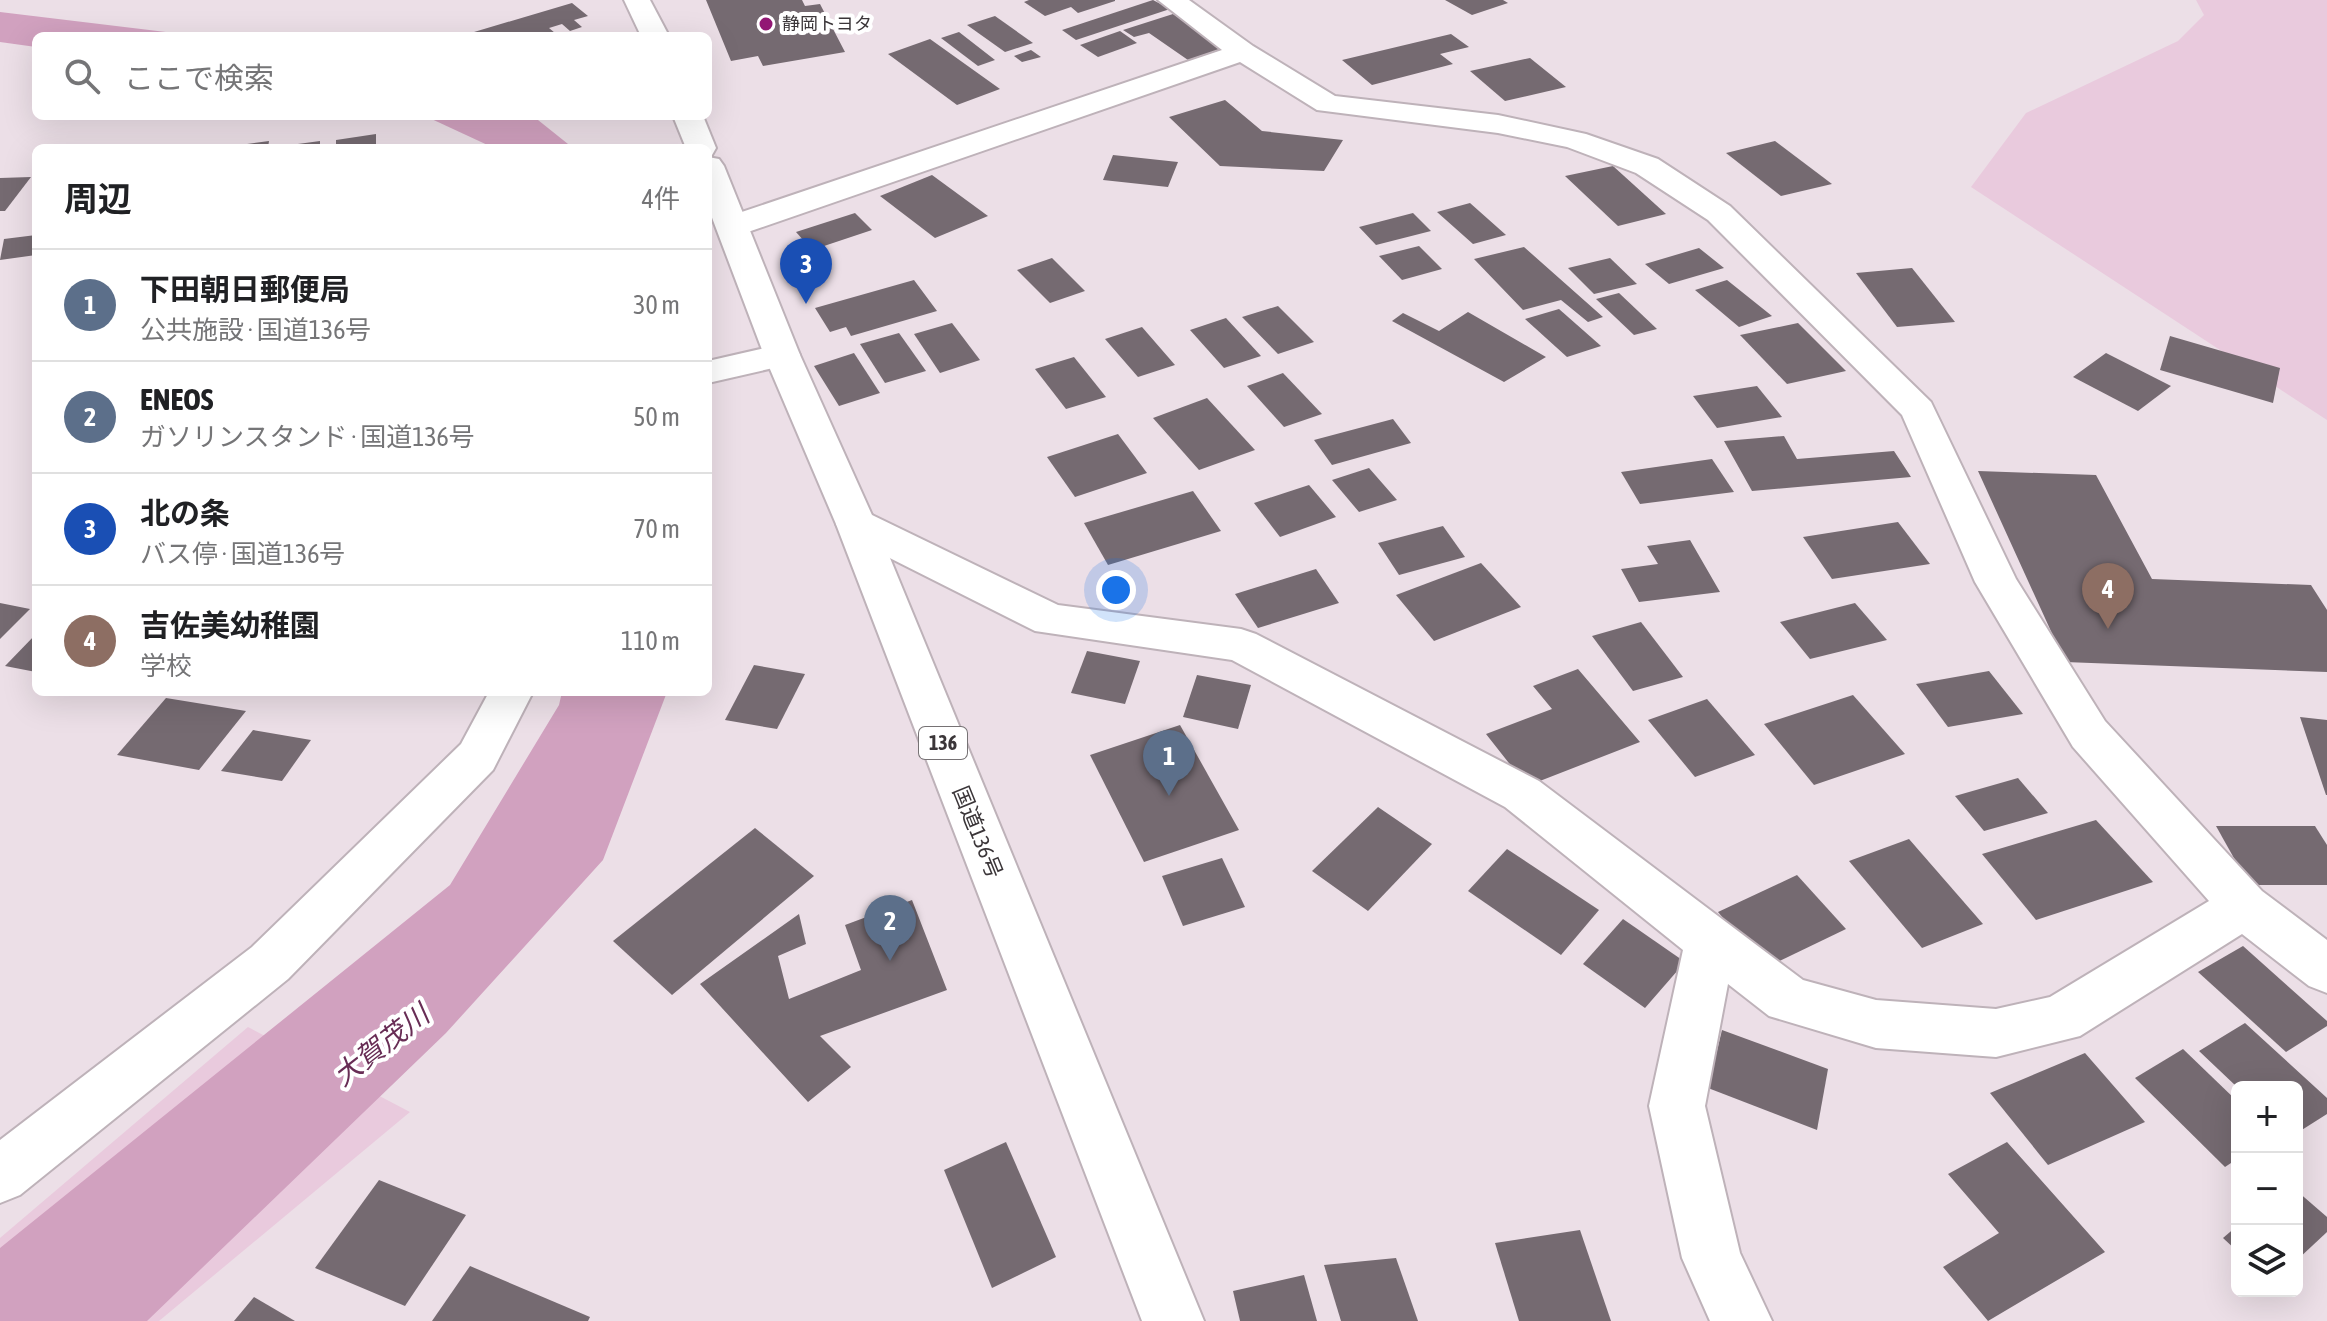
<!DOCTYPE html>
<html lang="ja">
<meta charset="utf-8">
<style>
:root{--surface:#fff;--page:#f6f6f6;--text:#202124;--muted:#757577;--line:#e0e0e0;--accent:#921774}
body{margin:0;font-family:"Asap Condensed","Noto Sans JP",sans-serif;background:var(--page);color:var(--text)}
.controls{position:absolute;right:24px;bottom:24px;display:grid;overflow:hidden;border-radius:12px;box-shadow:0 8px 32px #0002}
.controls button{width:72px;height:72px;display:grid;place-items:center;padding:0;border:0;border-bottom:2px solid var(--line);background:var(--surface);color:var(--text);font:40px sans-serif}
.you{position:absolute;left:1116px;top:590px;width:28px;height:28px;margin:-20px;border:6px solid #fff;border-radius:50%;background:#1a73e8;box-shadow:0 0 0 12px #1a73e833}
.badge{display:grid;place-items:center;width:52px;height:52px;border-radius:50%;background:var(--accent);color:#fff;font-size:26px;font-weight:700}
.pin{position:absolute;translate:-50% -66px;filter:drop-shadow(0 2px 4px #0008)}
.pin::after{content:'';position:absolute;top:42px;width:28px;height:24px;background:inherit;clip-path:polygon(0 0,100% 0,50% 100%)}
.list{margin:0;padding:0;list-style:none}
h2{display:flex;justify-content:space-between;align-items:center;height:104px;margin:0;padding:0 32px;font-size:34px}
h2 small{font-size:26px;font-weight:400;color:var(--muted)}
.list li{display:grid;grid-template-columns:52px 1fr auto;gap:24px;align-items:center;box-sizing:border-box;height:112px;padding:0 32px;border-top:2px solid var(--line)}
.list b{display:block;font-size:30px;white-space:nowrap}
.list p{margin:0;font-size:26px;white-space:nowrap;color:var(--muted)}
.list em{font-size:26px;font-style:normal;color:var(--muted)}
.icon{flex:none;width:44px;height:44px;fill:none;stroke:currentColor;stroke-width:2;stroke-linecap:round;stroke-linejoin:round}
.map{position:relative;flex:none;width:2327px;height:1321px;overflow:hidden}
.search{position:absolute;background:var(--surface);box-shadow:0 8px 32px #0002;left:32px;top:32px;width:680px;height:88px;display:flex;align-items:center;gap:20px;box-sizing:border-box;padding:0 28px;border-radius:12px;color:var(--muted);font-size:30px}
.panel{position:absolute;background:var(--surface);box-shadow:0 8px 32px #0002;left:32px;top:144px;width:680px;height:552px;border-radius:12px}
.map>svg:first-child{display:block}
</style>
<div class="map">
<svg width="2327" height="1321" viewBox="0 0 2327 1321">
<rect width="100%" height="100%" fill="#ecdfe7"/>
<g fill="#e9cadd">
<polygon points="2196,0 2327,0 2327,420 1971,187 2026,113 2178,41 2204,15"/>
<polygon points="248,1027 410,1112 159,1321 0,1321 0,1238"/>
</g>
<g fill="#d1a1bf">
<polygon points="0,12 199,36 36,36 36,47 0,42"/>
<polygon points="425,116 533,116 573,148 494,148"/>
<polygon points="562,692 667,692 603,860 446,1033 147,1321 0,1321 0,1248 450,885 559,705"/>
</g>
<g fill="#756a71">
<polygon points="706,0 802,0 805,6 820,4 845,52 763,66 758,56 731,61"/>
<polygon points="1029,0 1115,0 1115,1 1078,13 1071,7 1045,16 1024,2"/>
<polygon points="1153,0 1170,9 1076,40 1062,30"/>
<polygon points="1445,0 1503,0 1508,3 1472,15"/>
<polygon points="572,3 588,16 574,20 582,27 570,31 562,24 549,28 555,33 546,36 478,36 474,32"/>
<polygon points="1173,14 1224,48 1188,60 1149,33 1134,37 1123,30"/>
<polygon points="995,16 1033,43 1005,52 967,25"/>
<polygon points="1120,31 1137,43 1098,57 1080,45"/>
<polygon points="959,32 995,60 978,66 941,38"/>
<polygon points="1451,34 1469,47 1440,54 1453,64 1372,85 1342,60"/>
<polygon points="930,39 1000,89 957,105 888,54"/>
<polygon points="1031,50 1041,57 1022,62 1014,56"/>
<polygon points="1530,58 1566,87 1505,101 1470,71"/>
<polygon points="1225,100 1262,131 1343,140 1324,171 1220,166 1169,117"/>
<polygon points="376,134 376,148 336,148 336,140"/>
<polygon points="269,141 268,148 233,148 233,146"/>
<polygon points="320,141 320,148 283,148 283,146"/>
<polygon points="1775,141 1832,184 1781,196 1726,153"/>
<polygon points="1113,155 1178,162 1168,187 1103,180"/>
<polygon points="1613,166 1666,214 1618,226 1565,176"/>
<polygon points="932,175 988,216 935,238 880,196"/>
<polygon points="31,177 5,211 0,211 0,178"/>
<polygon points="1470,203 1506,235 1473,244 1437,212"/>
<polygon points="855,213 872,230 812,250 796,232"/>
<polygon points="1413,213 1431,231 1376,245 1359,227"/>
<polygon points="36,235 36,255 0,260 4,239"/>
<polygon points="1419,246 1442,269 1402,280 1379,256"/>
<polygon points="1524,247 1603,317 1588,322 1561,300 1523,310 1474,259"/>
<polygon points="1699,248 1724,268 1669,284 1645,264"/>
<polygon points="1052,258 1085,291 1050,303 1017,270"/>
<polygon points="1610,258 1637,284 1594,294 1568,268"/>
<polygon points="1912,268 1955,322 1897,327 1856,273"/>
<polygon points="914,280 937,311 851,336 846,327 830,332 815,308"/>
<polygon points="1727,280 1772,316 1739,327 1695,290"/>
<polygon points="1619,293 1657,329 1634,335 1596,299"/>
<polygon points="1278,306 1314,342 1278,354 1242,317"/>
<polygon points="1559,309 1601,346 1567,357 1525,319"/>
<polygon points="1468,312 1546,357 1504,382 1392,321 1403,313 1439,331"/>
<polygon points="1226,318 1261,356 1224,368 1190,330"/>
<polygon points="952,323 980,360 940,373 914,334"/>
<polygon points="1798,323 1846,371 1787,384 1740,335"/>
<polygon points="1142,327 1175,365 1138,377 1105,339"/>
<polygon points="899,333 926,371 885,383 860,344"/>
<polygon points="2170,336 2280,368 2273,403 2160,370"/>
<polygon points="854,353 880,393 839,406 814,366"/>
<polygon points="2106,353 2171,386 2138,411 2073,377"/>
<polygon points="1074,357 1106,397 1066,409 1035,369"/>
<polygon points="1283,373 1322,414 1284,427 1247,386"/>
<polygon points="1757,386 1782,417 1717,428 1693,396"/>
<polygon points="1207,398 1255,450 1199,470 1153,418"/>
<polygon points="1393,419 1411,443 1332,465 1314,440"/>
<polygon points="1118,434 1147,473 1075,497 1047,457"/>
<polygon points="1784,436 1797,459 1894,451 1911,477 1752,491 1724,441"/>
<polygon points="1712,459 1734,492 1640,504 1621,472"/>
<polygon points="1369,468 1397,500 1359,512 1332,480"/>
<polygon points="1978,471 2096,475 2152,579 2311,585 2327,610 2327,672 2065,662"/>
<polygon points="1309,485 1336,517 1280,537 1254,503"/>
<polygon points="1193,491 1221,531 1108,565 1084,523"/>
<polygon points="1898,522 1930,564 1832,579 1803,537"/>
<polygon points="1443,526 1465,557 1399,575 1378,543"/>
<polygon points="1690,540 1720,592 1639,602 1621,569 1658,564 1647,546"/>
<polygon points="1481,563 1521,607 1434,641 1396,595"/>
<polygon points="1316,569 1339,603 1258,628 1235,594"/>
<polygon points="0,603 30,609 0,639"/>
<polygon points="1855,603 1887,640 1810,659 1780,622"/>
<polygon points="1641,622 1683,677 1633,691 1592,636"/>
<polygon points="36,634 36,672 5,666"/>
<polygon points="1087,651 1140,661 1125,704 1071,693"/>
<polygon points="754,665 805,674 777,729 725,720"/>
<polygon points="1578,669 1640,742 1527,786 1486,734 1552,709 1533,686"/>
<polygon points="1989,671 2023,714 1948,727 1916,684"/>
<polygon points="1197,675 1251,685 1238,729 1183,717"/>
<polygon points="1853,695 1905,754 1814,785 1764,724"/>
<polygon points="166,698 246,711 199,770 117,755"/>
<polygon points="1707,699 1755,755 1695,777 1648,720"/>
<polygon points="2300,717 2327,720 2327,795 2326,795"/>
<polygon points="1180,725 1239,830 1144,862 1090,755"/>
<polygon points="253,730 311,740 282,781 221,771"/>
<polygon points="2018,778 2048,813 1984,831 1955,796"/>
<polygon points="1378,807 1432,844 1368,911 1312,871"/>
<polygon points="2096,820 2153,882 2036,920 1982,854"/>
<polygon points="2216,826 2315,826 2327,845 2327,885 2249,885"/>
<polygon points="755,828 814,876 672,995 613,941"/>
<polygon points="1909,839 1983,924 1922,948 1849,861"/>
<polygon points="1507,849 1599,910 1561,955 1468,891"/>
<polygon points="1222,858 1245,907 1183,926 1162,876"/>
<polygon points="1797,875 1846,929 1765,968 1718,912"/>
<polygon points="912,900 947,990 820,1036 851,1067 808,1102 700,984 799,914 806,944 778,956 789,999 861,970 845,925"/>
<polygon points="1623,919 1685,962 1645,1008 1583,964"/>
<polygon points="2243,946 2327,1021 2327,1026 2286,1052 2198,972"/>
<polygon points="2245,1023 2327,1098 2327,1114 2297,1133 2297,1087 2237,1087 2199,1051"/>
<polygon points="1722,1030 1828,1069 1817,1130 1708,1088"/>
<polygon points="2183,1049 2237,1101 2237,1159 2225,1167 2135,1078"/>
<polygon points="2085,1053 2145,1122 2048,1165 1990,1093"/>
<polygon points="1006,1142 1056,1257 992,1288 944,1170"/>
<polygon points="2007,1142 2105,1252 1988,1321 1943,1267 1999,1233 1948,1174"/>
<polygon points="379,1180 466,1215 405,1306 315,1268"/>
<polygon points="2297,1191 2327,1217 2327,1232 2297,1260"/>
<polygon points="2237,1226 2237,1251 2223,1238"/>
<polygon points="1580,1230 1611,1321 1519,1321 1495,1243"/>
<polygon points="1396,1258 1418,1321 1341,1321 1324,1265"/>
<polygon points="470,1266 590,1317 588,1321 432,1321"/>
<polygon points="1304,1275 1317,1321 1240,1321 1233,1291"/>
<polygon points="254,1297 295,1321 234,1321"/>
</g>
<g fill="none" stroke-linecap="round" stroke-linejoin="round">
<defs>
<g id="minor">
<polygon points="1158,0 1189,0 1253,46 1335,96 1498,115 1586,134 1658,159 1730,206 1931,402 2016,579 2105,721 2262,891 2327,940 2327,993 2309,986 2242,934 2080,1036 1996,1057 1876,1048 1769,1016 1728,984 1705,1106 1740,1253 1772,1321 1710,1321 1682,1258 1649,1106 1683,950 1505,807 1232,660 1035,631 842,534 836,524 842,514 856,510 870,514 1058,605 1241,629 1256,634 1539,781 1803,980 1876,1000 1996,1009 2050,997 2209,901 2073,747 1975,582 1902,415 1708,220 1636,173 1567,147 1498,133 1317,110 1240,62 745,233 733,236 721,233 717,226 721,219 1222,50"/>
<polygon points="782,344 795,347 800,355 795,363 708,383 708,361"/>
<polygon points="489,692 533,692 493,770 288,979 20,1195 0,1203 0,1140 252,947 461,744"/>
</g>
<g id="highway">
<polygon points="624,0 650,0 669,36 641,36"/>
<polygon points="673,116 703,116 716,148 712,155 708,155 708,148 686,148"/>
<polygon points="708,157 719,159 724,166 800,355 876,524 1204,1321 1142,1321 836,524 764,355 708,207"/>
</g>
</defs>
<use href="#minor" stroke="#beb2b9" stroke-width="4"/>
<use href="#highway" stroke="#beb2b9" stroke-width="4"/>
<use href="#minor" fill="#fff" fill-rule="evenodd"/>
<use href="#highway" fill="#fff" fill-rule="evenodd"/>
</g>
<circle fill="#921774" stroke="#fff" stroke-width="3" cx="766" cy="24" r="8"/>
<g text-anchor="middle" stroke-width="8" stroke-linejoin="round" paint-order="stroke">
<g font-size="18" fill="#3b3639" stroke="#fff" text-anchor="start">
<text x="782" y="30">静岡トヨタ</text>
</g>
<rect fill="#fff" stroke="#767274" stroke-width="2" x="919" y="727" width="48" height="32" rx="6"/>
<g font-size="20" font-weight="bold" fill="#3b3639">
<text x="943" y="750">136</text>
</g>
<g font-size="22" fill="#3b3639" stroke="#fff">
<text transform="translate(978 832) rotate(68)" y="8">国道136号</text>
</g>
<g font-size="28" font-style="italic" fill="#682d55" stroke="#fff">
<text transform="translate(381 1045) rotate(-38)" y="10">大賀茂川</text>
</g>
</g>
</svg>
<div class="controls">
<button>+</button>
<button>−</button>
<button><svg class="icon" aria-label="layers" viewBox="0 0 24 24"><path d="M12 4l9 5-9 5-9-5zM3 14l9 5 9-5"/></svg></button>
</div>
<div class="you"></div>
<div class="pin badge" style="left:1169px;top:796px;background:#5c6f8a">1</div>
<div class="pin badge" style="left:890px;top:961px;background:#5c6f8a">2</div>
<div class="pin badge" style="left:806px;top:304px;background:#1a4fb4">3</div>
<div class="pin badge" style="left:2108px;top:629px;background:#8d6e63">4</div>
<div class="search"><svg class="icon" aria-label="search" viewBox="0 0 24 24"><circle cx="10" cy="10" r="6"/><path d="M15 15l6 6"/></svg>ここで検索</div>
<section class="panel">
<h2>周辺<small>4件</small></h2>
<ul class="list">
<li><span class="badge" style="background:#5c6f8a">1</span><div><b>下田朝日郵便局</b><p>公共施設 · 国道136号</p></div><em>30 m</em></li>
<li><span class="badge" style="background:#5c6f8a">2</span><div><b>ENEOS</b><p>ガソリンスタンド · 国道136号</p></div><em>50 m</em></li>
<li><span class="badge" style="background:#1a4fb4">3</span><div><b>北の条</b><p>バス停 · 国道136号</p></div><em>70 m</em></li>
<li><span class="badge" style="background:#8d6e63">4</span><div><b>吉佐美幼稚園</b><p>学校</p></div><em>110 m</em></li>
</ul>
</section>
</div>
